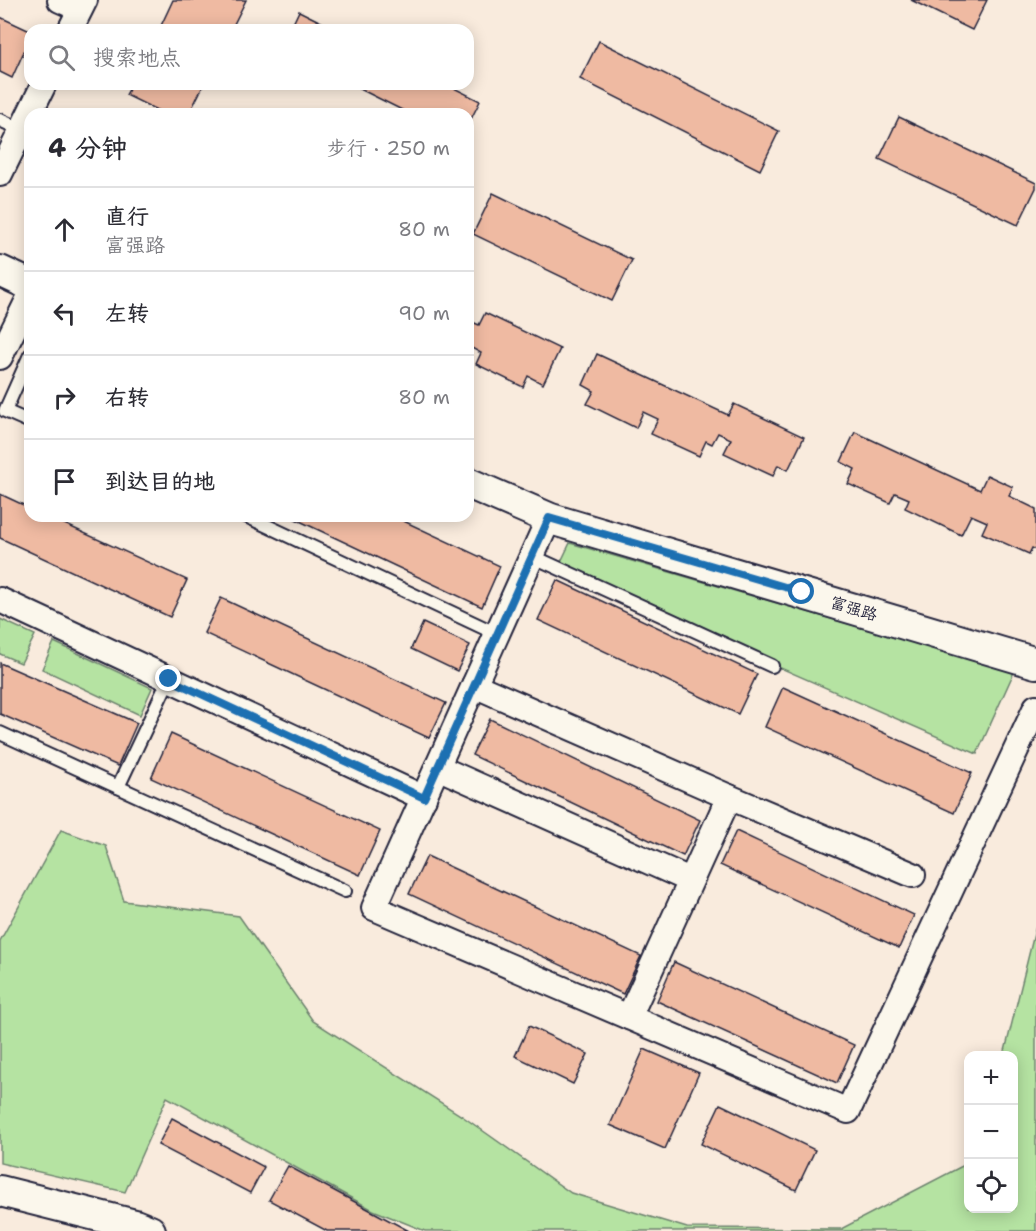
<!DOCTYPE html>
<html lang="zh">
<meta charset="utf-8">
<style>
:root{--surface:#fff;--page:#f7f7f7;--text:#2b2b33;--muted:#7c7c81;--line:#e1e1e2}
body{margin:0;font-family:"Shantell Sans","LXGW WenKai TC",sans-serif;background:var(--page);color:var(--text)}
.controls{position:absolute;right:18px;bottom:18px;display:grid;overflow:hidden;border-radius:12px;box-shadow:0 3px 15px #0003}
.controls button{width:54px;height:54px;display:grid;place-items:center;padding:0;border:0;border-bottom:2px solid var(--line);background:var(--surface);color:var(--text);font:30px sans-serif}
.stop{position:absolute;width:18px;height:18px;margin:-14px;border:4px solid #1f6fb2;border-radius:50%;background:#fff}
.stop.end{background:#1f6fb2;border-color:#fff;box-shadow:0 2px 6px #0008}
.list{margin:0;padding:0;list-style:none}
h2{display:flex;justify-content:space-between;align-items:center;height:78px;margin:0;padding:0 24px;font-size:26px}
h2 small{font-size:20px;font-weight:400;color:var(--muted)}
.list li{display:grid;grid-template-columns:39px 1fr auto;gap:18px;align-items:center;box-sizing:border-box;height:84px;padding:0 24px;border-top:2px solid var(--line)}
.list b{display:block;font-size:22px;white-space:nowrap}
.list p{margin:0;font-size:20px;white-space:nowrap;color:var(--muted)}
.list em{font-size:20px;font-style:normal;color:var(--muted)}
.icon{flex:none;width:33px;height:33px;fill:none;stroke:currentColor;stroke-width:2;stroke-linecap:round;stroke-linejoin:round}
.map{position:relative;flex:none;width:1036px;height:1231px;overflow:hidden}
.search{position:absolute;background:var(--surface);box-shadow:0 3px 15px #0003;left:24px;top:24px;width:450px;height:66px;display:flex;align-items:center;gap:15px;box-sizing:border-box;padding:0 21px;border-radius:18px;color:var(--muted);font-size:22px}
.panel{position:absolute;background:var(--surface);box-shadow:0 3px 15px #0003;left:24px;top:108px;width:450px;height:414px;border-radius:18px}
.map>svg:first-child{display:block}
</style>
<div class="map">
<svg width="1036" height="1231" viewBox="0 0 1036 1231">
<rect width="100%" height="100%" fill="#f9ebdd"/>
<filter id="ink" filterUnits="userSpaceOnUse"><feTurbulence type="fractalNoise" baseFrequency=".0167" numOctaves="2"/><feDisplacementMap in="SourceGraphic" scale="12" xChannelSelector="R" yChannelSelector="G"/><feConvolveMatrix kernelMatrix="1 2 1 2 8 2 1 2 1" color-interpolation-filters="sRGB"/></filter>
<g filter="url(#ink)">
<g fill="#b5e3a2" stroke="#6c826e" stroke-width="1.5">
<polygon points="570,543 1014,672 977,754 557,570"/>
<polygon points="0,619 35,635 21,663 0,654"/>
<polygon points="54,642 152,688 140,715 42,669"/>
<polygon points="61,830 106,846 124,901 239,916 313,1021 462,1116 571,1193 687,1228 841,1229 968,1163 968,1208 1014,1208 1014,1056 1004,1055 1036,926 1036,1231 425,1231 373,1210 167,1097 125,1192 0,1163 0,941"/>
</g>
<g fill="#efbaa2" stroke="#22223b" stroke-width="1.5">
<polygon points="173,0 246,0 231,30 159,30"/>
<polygon points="911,0 987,0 972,30"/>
<polygon points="299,11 337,30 290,30"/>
<polygon points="0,17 30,31 30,38 12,78 0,72"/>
<polygon points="599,41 779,131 760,170 580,79"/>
<polygon points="132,84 204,84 189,114 165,114 126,95"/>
<polygon points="350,84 446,84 480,101 468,125 468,114 410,114"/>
<polygon points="899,117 1036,183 1036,188 1018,225 879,159"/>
<polygon points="493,193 632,260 612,301 473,234"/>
<polygon points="485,313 560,349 543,384 528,376 523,387 476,364 481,353 468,346 468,320 479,325"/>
<polygon points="597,354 728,415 734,404 804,437 788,470 778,465 773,476 724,453 731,439 718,433 712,444 706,441 699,456 651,434 658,419 643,412 636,428 587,404 594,391 583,385"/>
<polygon points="855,432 980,490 987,475 1013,487 1009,496 1036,509 1036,550 1032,548 1029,554 982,533 987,522 971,515 961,535 905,508 909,499 895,493 890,503 848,484 855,469 841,462"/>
<polygon points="0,494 30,508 30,516 47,516 187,580 170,617 0,538"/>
<polygon points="289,516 393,516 500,566 482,607"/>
<polygon points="557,580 757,674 738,714 538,620"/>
<polygon points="221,598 446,703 429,738 204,633"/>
<polygon points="423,623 470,645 457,671 411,649"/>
<polygon points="0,663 137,723 118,766 0,714"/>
<polygon points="783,687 972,773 954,813 765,727"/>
<polygon points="490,719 700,820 683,856 472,755"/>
<polygon points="171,734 380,831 360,875 151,778"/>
<polygon points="736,831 914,915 899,948 720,865"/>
<polygon points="427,856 641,956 623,994 409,894"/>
<polygon points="674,962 854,1045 837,1083 657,1001"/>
<polygon points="529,1026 588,1054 573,1084 515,1056"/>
<polygon points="644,1049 699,1073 665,1149 610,1125"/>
<polygon points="720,1104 815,1150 796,1190 701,1144"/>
<polygon points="172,1118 264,1167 250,1193 158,1145"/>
<polygon points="288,1166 409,1231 327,1231 269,1200"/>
</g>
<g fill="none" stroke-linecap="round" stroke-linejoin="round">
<defs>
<g id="service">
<polyline points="0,120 22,130"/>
<polyline points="30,355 5,411 30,422"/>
<polyline points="246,516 497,634"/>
<polyline points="532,556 772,666"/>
<polyline points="0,733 345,891"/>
<polyline points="118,787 169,679"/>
</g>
<g id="minor">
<polyline points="60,0 80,9"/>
<polyline points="70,30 85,0"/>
<polyline points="0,174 44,84"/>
<polyline points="0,357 30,296"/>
<polyline points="549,518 374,908 848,1111 1036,707"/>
<polyline points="0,600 424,798"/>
<polyline points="474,685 729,797 913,875"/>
<polyline points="437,767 690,880"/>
<polyline points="629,1017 729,797"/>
</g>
<g id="tertiary">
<polyline points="0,271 30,285"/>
<polyline points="468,483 551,519 1036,663"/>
<polyline points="0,1191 135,1225 150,1231"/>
</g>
</defs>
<use href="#service" stroke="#22223b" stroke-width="16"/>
<use href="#minor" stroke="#22223b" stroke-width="28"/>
<use href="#tertiary" stroke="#22223b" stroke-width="34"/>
<use href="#service" stroke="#fbf7ec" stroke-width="12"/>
<use href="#minor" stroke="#fbf7ec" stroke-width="24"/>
<use href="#tertiary" stroke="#fbf7ec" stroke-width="30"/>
</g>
</g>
<g fill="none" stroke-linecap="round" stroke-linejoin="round" filter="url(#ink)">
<polyline stroke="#1f6fb2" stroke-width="8" points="169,679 424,798 549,518 802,592"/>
</g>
<g text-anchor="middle" stroke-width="6" stroke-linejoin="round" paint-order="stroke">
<g font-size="16" fill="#22223b" stroke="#fbf7ec">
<text transform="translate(854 608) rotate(17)" y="6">富强路</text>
</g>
</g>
</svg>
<div class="controls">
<button>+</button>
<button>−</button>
<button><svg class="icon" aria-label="locate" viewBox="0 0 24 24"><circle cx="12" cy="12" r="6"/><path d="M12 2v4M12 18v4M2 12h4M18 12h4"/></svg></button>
</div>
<div class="stop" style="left:802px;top:592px"></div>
<div class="stop end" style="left:169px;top:679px"></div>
<div class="search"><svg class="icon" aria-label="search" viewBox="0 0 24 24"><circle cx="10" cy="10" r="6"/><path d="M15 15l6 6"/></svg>搜索地点</div>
<section class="panel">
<h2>4 分钟<small>步行 · 250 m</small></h2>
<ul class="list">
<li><svg class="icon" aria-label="ahead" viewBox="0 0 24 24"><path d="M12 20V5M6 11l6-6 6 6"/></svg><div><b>直行</b><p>富强路</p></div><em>80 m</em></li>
<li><svg class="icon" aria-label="left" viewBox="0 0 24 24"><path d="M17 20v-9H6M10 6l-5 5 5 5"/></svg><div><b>左转</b></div><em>90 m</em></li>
<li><svg class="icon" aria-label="right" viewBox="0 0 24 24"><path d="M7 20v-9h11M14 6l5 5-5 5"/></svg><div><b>右转</b></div><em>80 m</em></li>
<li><svg class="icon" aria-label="arrive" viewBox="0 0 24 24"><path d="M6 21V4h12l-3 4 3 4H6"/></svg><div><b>到达目的地</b></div></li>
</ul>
</section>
</div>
